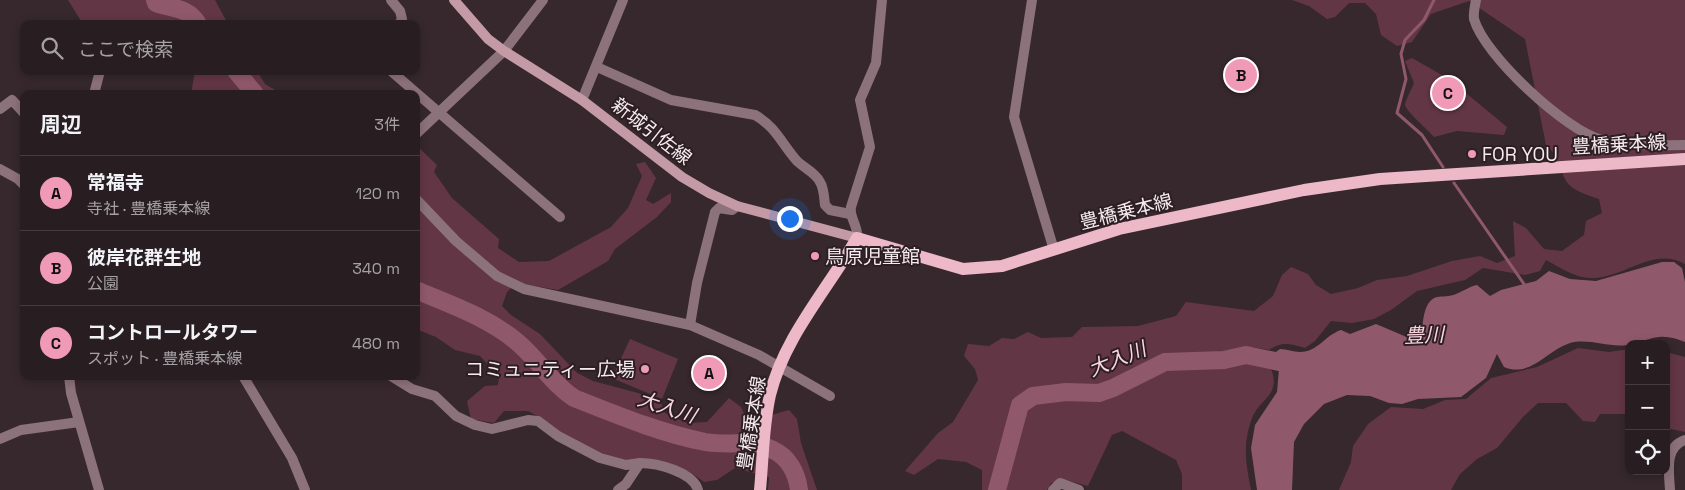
<!DOCTYPE html>
<html lang="ja">
<meta charset="utf-8">
<style>
:root{--surface:#281e22;--page:#342b2f;--text:#f1f3f6;--muted:#a5a2a5;--line:#443c40;--accent:#f09ab7}
body{margin:0;font-family:"Space Grotesk","Noto Sans JP",sans-serif;background:var(--page);color:var(--text)}
.controls{position:absolute;right:15px;bottom:15px;display:grid;overflow:hidden;border-radius:10px;box-shadow:0 2px 8px #0003}
.controls button{width:45px;height:45px;display:grid;place-items:center;padding:0;border:0;border-bottom:1px solid var(--line);background:var(--surface);color:var(--text);font:25px sans-serif}
.you{position:absolute;left:789px;top:218px;width:18px;height:18px;margin:-12px;border:4px solid #fff;border-radius:50%;background:#1a73e8;box-shadow:0 0 0 8px #1a73e833}
.badge{display:grid;place-items:center;width:32px;height:32px;border-radius:50%;background:var(--accent);color:#111;font-size:16px;font-weight:700}
.pin{position:absolute;translate:-50% -50%;border:2px solid #fff;box-shadow:0 1px 5px #0006}
.list{margin:0;padding:0;list-style:none}
h2{display:flex;justify-content:space-between;align-items:center;height:65px;margin:0;padding:0 20px;font-size:21px}
h2 small{font-size:16px;font-weight:400;color:var(--muted)}
.list li{display:grid;grid-template-columns:32px 1fr auto;gap:15px;align-items:center;box-sizing:border-box;height:75px;padding:0 20px;border-top:1px solid var(--line)}
.list b{display:block;font-size:19px;white-space:nowrap}
.list p{margin:0;font-size:16px;white-space:nowrap;color:var(--muted)}
.list em{font-size:16px;font-style:normal;color:var(--muted)}
.icon{flex:none;width:28px;height:28px;fill:none;stroke:currentColor;stroke-width:2;stroke-linecap:round;stroke-linejoin:round}
.map{position:relative;flex:none;width:1685px;height:490px;overflow:hidden}
.search{position:absolute;background:var(--surface);box-shadow:0 2px 8px #0003;left:20px;top:20px;width:400px;height:55px;display:flex;align-items:center;gap:12px;box-sizing:border-box;padding:0 18px;border-radius:10px;color:var(--muted);font-size:19px}
.panel{position:absolute;background:var(--surface);box-shadow:0 2px 8px #0003;left:20px;top:90px;width:400px;height:290px;border-radius:10px}
.map>svg:first-child{display:block}
</style>
<div class="map">
<svg width="1685" height="490" viewBox="0 0 1685 490">
<rect width="100%" height="100%" fill="#36282d"/>
<g fill="#633646">
<polygon points="68,0 215,0 228,24 136,24 129,21 125,24 86,24 81,21"/>
<path d="M 1292,0 L 1685,0 L 1685,264 C 1651,244 1618,285 1582,277 C 1570,274 1557,266 1546,260 L 1540,271 L 1525,275 L 1483,268 L 1465,280 L 1417,291 L 1391,310 L 1374,319 L 1352,323 L 1331,321 L 1315,341 L 1305,348 C 1291,344 1282,341 1269,350 L 1252,347 L 1253,361 L 1269,365 C 1284,394 1260,398 1252,418 C 1242,446 1246,463 1251,490 L 1182,490 L 1182,474 L 1176,460 L 1122,431 L 1112,435 L 1088,486 L 1066,480 L 1051,483 L 1047,490 L 982,490 L 982,470 L 966,462 L 938,459 L 914,475 L 905,471 L 938,433 L 953,422 L 978,380 L 975,369 L 964,356 L 968,344 L 989,346 L 1002,338 L 1014,339 L 1028,332 L 1041,338 L 1072,337 L 1082,327 L 1138,326 L 1176,316 L 1186,302 L 1254,311 L 1273,296 L 1282,275 L 1291,267 L 1308,274 L 1316,285 L 1331,294 L 1358,288 L 1377,280 L 1407,276 L 1452,261 L 1480,256 L 1497,263 L 1515,256 L 1513,221 L 1526,228 L 1544,249 L 1562,251 L 1584,235 L 1586,221 L 1602,213 L 1599,199 C 1588,195 1571,191 1565,179 C 1556,162 1562,160 1546,145 L 1525,39 L 1469,1 L 1431,14 L 1412,42 L 1397,46 L 1381,35 L 1376,14 L 1365,3 L 1349,3 L 1335,17 L 1327,19 L 1309,6 Z"/>
<path d="M 1412,58 L 1449,79 L 1507,127 L 1504,135 L 1457,131 L 1434,137 C 1430,132 1405,110 1405,105 C 1406,98 1412,89 1414,83 L 1405,61 Z"/>
<polygon points="195,71 257,71 265,84 282,94 191,94"/>
<polygon points="416,145 437,165 434,172 452,198 499,239 498,248 519,262 549,261 611,227 628,208 642,176 636,164 645,162 656,178 646,200 653,204 671,193 671,202 657,217 615,249 608,261 558,290 517,283 507,292 502,306 511,315 540,334 577,373 593,381 638,393 661,403 665,413 687,423 707,422 729,398 741,407 746,418 754,420 789,410 797,419 801,443 817,490 768,490 769,477 735,468 717,480 704,482 690,472 659,463 637,465 605,456 560,436 541,418 528,411 504,411 494,423 471,419 467,401 485,386 498,385 499,376 480,356 455,350 436,337 416,329"/>
<polygon points="630,339 678,359 662,399 612,378"/>
<polygon points="1578,348 1609,352 1629,349 1629,414 1600,414 1595,422 1583,421 1566,403 1538,403 1523,417 1497,448 1477,459 1460,474 1451,490 1339,490 1351,462 1353,446 1368,424 1391,407 1423,409 1445,400 1466,399 1491,378 1537,367"/>
<polygon points="1666,352 1685,357 1685,432 1666,428"/>
</g>
<path fill="#90596b" d="M 1662,262 L 1674,262 L 1682,268 L 1685,282 L 1685,342 C 1677,339 1668,336 1659,337 C 1649,338 1635,344 1627,345 C 1609,348 1589,338 1570,343 C 1547,350 1531,378 1504,367 L 1497,354 L 1486,378 L 1461,397 L 1418,399 L 1402,404 L 1389,403 L 1370,396 L 1347,395 L 1324,404 L 1304,424 L 1294,442 L 1292,490 L 1257,490 L 1251,448 L 1255,425 L 1277,392 L 1279,369 L 1272,363 L 1272,355 L 1280,349 C 1287,349 1293,352 1300,352 C 1318,352 1325,335 1341,330 L 1350,334 L 1376,324 L 1409,338 L 1422,331 C 1423,321 1424,300 1437,297 C 1443,296 1449,297 1456,294 C 1464,291 1468,287 1477,285 L 1490,296 L 1501,290 L 1536,281 L 1549,271 L 1570,279 L 1596,281 Z"/>
<g fill="none" stroke-linecap="round" stroke-linejoin="round">
<g stroke="#90596b" stroke-width="3">
<polyline points="1434,0 1424,20 1405,40 1401,54 1406,79 1397,113 1422,135 1443,167"/>
<polyline points="1454,183 1526,287"/>
</g>
<g stroke="#90596b" stroke-width="18">
<path d="M 155,0 L 156,3 C 173,9 188,7 198,24"/>
<polyline points="236,71 255,94"/>
<path d="M 416,290 C 451,305 487,317 516,341 C 538,359 551,383 574,398 C 617,415 660,433 705,442 C 728,446 753,439 773,450 C 789,457 797,474 799,490"/>
<polyline points="997,490 1020,405 1033,396 1066,392 1099,393 1113,388 1165,362 1224,360 1246,355 1294,365"/>
</g>
<g stroke="#8c727a" stroke-width="10">
<polyline points="391,0 400,11 402,19 399,24"/>
<polyline points="1032,0 1014,117 1054,250"/>
<path d="M 1476,0 C 1475,6 1473,13 1474,19 C 1484,55 1566,131 1602,140 C 1629,147 1657,145 1685,145"/>
<path d="M 597,67 L 671,100 L 755,115 C 775,126 782,144 797,161 C 804,168 816,173 820,182 C 824,188 824,198 825,205 L 830,210 L 850,214"/>
<polyline points="391,71 560,217"/>
<polyline points="94,94 100,71"/>
<polyline points="582,100 623,0"/>
<polyline points="0,109 12,100 24,113"/>
<polyline points="416,134 504,51 543,0"/>
<polyline points="0,169 18,179 24,185"/>
<polyline points="416,199 456,241 497,276 524,289 690,325 759,355 830,396"/>
<path d="M 857,238 C 859,227 849,218 851,207 L 870,147 L 860,100 L 876,63 L 882,0"/>
<polyline points="690,325 697,283 715,212 719,208 732,210 737,206"/>
<polyline points="69,376 71,393 99,490"/>
<polyline points="243,376 292,458 305,490"/>
<polyline points="391,376 412,389 435,396 456,416 475,425 492,429 528,420 538,421 558,436 600,458 626,465 640,463"/>
<polyline points="0,439 21,430 79,422"/>
<path d="M 618,490 L 626,484 L 640,463 C 657,463 693,472 698,490"/>
<polyline points="1053,490 1060,483 1079,490"/>
<path d="M 1670,490 C 1669,472 1664,447 1685,440"/>
</g>
<polyline stroke="#c39aa6" stroke-width="10" points="454,0 488,39 504,51 582,100 682,177 709,193 737,206 857,238"/>
<path stroke="#edb8c8" stroke-width="12" d="M 760,490 C 763,459 763,426 770,395 C 784,337 828,289 857,238 L 963,269 L 1002,266 L 1119,229 L 1304,190 L 1380,179 L 1685,159"/>
</g>
<g fill="#f09ab7" stroke="#2c1e23" stroke-width="2">
<circle cx="1472" cy="154" r="5"/>
<circle cx="815" cy="256" r="5"/>
<circle cx="645" cy="369" r="5"/>
</g>
<g text-anchor="middle" stroke-width="4" stroke-linejoin="round" paint-order="stroke">
<g font-size="19" fill="#f5ebee" stroke="#2c1e23">
<text transform="translate(652 131) rotate(38)" y="7">新城引佐線</text>
<text transform="translate(1619 144) rotate(-3)" y="7">豊橋乗本線</text>
<text transform="translate(1126 211) rotate(-14)" y="7">豊橋乗本線</text>
<text transform="translate(751 423) rotate(-81)" y="7">豊橋乗本線</text>
</g>
<g font-size="19" fill="#f5ebee" stroke="#2c1e23" text-anchor="start">
<text x="1482" y="161">FOR YOU</text>
<text x="825" y="263">鳥原児童館</text>
<text x="635" y="376" text-anchor="end">コミュニティー広場</text>
</g>
<g font-size="20" font-style="italic" fill="#fad6e0" stroke="#2c1e23">
<text transform="translate(1424 335) rotate(-2)" y="7">豊川</text>
<text transform="translate(1117 359) rotate(-22)" y="7">大入川</text>
<text transform="translate(667 407) rotate(18)" y="7">大入川</text>
</g>
</g>
</svg>
<div class="controls">
<button>+</button>
<button>−</button>
<button><svg class="icon" aria-label="locate" viewBox="0 0 24 24"><circle cx="12" cy="12" r="6"/><path d="M12 2v4M12 18v4M2 12h4M18 12h4"/></svg></button>
</div>
<div class="you"></div>
<div class="pin badge" style="left:709px;top:373px">A</div>
<div class="pin badge" style="left:1241px;top:75px">B</div>
<div class="pin badge" style="left:1448px;top:93px">C</div>
<div class="search"><svg class="icon" aria-label="search" viewBox="0 0 24 24"><circle cx="10" cy="10" r="6"/><path d="M15 15l6 6"/></svg>ここで検索</div>
<section class="panel">
<h2>周辺<small>3件</small></h2>
<ul class="list">
<li><span class="badge">A</span><div><b>常福寺</b><p>寺社 · 豊橋乗本線</p></div><em>120 m</em></li>
<li><span class="badge">B</span><div><b>彼岸花群生地</b><p>公園</p></div><em>340 m</em></li>
<li><span class="badge">C</span><div><b>コントロールタワー</b><p>スポット · 豊橋乗本線</p></div><em>480 m</em></li>
</ul>
</section>
</div>
